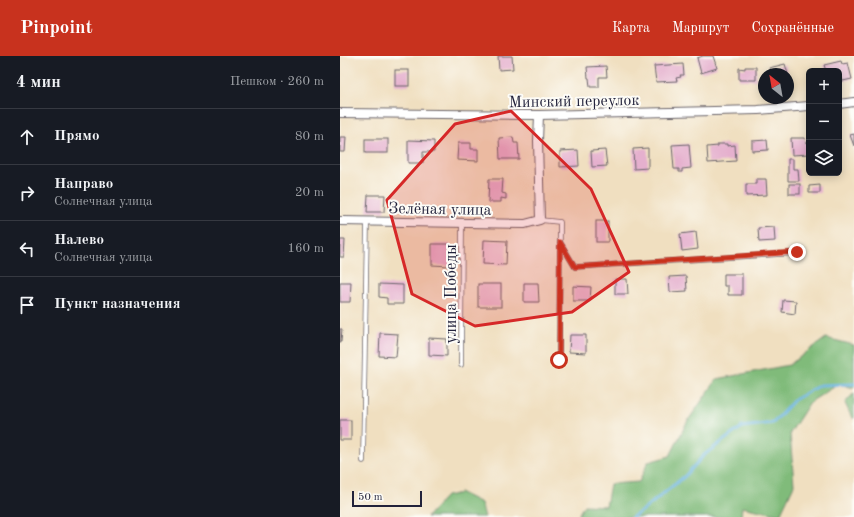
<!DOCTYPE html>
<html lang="ru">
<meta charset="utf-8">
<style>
:root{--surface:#171b24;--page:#242831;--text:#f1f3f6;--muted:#9ea1a6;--line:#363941;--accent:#c8321e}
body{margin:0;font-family:"Old Standard TT",serif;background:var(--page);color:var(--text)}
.controls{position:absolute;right:12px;top:12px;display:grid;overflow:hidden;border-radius:6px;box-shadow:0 2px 10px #0003}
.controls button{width:36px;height:36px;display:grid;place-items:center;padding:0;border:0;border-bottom:1px solid var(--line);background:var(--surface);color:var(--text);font:20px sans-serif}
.compass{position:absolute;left:418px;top:12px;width:36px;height:36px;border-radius:50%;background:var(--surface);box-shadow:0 2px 10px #0003;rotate:329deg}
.scale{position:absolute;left:12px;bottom:10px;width:70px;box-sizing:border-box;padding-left:4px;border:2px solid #22223b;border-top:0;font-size:11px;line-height:14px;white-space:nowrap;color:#22223b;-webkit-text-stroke:3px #fdfcf7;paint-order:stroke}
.stop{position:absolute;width:12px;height:12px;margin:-9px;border:3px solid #c8321e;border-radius:50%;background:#fff}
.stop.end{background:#c8321e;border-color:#fff;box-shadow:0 1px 4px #0008}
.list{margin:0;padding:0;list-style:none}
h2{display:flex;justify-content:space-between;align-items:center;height:52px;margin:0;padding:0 16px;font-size:17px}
h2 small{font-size:13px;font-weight:400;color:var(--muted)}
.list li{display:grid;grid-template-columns:26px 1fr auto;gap:12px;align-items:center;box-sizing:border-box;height:56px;padding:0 16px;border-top:1px solid var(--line)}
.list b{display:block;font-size:15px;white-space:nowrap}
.list p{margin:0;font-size:13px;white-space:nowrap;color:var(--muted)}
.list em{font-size:13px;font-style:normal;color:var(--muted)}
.icon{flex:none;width:22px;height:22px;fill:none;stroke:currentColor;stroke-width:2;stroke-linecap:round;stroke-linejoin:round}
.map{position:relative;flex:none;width:514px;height:461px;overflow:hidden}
header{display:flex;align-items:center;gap:24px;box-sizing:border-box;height:56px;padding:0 20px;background:var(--accent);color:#fff}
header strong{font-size:19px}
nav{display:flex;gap:22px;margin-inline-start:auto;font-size:14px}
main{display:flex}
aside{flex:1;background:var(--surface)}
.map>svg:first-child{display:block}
</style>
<header>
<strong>Pinpoint</strong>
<nav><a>Карта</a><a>Маршрут</a><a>Сохранённые</a></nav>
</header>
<main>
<aside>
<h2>4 мин<small>Пешком · 260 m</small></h2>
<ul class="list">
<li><svg class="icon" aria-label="ahead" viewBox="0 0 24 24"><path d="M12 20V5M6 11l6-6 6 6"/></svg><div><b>Прямо</b></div><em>80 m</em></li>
<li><svg class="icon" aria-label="right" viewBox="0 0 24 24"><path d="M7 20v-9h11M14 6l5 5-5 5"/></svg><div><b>Направо</b><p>Солнечная улица</p></div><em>20 m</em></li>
<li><svg class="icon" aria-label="left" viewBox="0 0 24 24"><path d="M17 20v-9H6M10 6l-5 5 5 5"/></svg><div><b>Налево</b><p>Солнечная улица</p></div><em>160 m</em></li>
<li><svg class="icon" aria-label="arrive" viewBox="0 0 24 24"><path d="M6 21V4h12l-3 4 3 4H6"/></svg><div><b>Пункт назначения</b></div></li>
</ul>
</aside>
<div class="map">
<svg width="514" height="461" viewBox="0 0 514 461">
<rect width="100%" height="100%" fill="#fdfcf7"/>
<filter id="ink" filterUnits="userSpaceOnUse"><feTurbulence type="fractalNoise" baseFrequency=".025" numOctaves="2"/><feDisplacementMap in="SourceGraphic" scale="8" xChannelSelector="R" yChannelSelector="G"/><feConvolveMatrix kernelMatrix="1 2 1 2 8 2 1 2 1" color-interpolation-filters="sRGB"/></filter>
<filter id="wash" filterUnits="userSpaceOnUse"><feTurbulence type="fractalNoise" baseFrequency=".012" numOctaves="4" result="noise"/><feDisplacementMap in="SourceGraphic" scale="16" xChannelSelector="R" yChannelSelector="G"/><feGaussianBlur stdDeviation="0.9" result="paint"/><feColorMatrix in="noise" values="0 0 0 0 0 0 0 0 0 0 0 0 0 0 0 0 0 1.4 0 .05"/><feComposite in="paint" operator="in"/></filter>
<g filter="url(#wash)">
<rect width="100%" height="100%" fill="#f0dfc0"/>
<g fill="#80bb7a" stroke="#516e5a">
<polygon points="486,282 514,289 514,332 499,328 470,346 450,377 454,429 440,459 402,451 401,461 237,461 244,449 266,450 270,428 299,426 308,406 330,400 347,366 377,323 449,309"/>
<polygon points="514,337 514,362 512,362 505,347"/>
<polygon points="121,437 141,447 145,461 87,461 106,440"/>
</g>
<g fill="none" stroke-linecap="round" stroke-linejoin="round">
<polyline stroke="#67b3e0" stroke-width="3" points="292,461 302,455 345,420 364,399 402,371 433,367 454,344 480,329 514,328"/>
</g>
<g id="blocks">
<g fill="#e5b0ce">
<polygon points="158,0 172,0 173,13 159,14"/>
<polygon points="363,0 373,0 377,12 361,17 357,2"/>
<polygon points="501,5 502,8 508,7 512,23 503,25 502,23 499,23 499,15 486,15 484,9"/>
<polygon points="343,8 344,19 340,19 341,21 336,22 337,25 316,26 314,10"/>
<polygon points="445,8 448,18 431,18 429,12"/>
<polygon points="266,10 267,21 259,21 259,31 250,31 249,22 248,22 247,11"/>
<polygon points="405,11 416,11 416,24 399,24 399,12 405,13"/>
<rect x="55" y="14" width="14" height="16"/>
<polygon points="514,78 514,90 510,79"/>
<polygon points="0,81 6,81 5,96 0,96"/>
<polygon points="173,81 174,87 178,87 179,103 160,103 159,82"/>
<polygon points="451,82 465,82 466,87 469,87 469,98 452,99"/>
<rect x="25" y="83" width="23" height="14"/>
<polygon points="68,84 94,85 94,96 83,96 83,107 68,107"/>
<polygon points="427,84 428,94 412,95 412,85"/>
<polygon points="118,87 131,87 131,93 138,93 138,105 117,104"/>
<polygon points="349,88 351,112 342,113 342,116 339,116 339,113 334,113 332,89"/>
<polygon points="378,88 387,88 387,90 395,89 396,105 368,107 367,91 378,90"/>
<polygon points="308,92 308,112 294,113 293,93"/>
<polygon points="238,94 239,110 220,111 220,95"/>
<polygon points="265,94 267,110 252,111 251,95"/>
<polygon points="448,103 453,103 453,113 458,113 459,125 448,125"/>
<polygon points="149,123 163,123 162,137 166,138 166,143 161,142 161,146 148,146"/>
<polygon points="416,123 426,123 427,139 406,140 406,128 416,128"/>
<rect x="449" y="128" width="11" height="10"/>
<polygon points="480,129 480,137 469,137 469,130"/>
<polygon points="28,139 45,139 44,156 27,156"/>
<rect x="256" y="165" width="12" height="21"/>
<polygon points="434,171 435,185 419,186 418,172"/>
<polygon points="356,176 358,193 342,195 340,178"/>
<polygon points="0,184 5,184 4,201 0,201"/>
<polygon points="144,184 167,185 166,209 143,208"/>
<polygon points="92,188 110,188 110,210 92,209"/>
<polygon points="384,218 402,218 402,239 388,239 388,230 384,230"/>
<polygon points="346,220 347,235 330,236 329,221"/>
<polygon points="275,223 287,223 288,238 275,238"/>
<polygon points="0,226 11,226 10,246 0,246"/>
<polygon points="184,227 198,227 199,246 184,246"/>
<polygon points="39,228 63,229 63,248 47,248 47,242 39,241"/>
<rect x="138" y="228" width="23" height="23"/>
<polygon points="233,230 251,231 250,245 233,245"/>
<polygon points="443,244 456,245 455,258 442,256"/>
<polygon points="0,273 2,273 1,286 0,286"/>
<polygon points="40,277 58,278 56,301 39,300"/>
<polygon points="230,279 246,279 246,297 229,296"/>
<polygon points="89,282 107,283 107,300 89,299"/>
<rect x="0" y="364" width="11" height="20"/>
</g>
</g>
</g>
<g filter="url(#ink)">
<use href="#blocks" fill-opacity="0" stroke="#6a646a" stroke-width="1"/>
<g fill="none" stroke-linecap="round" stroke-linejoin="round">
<defs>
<g id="lane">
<polyline points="200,164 220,166 219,303"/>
<polyline points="220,186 235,211 457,197"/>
<polyline points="121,309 122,167"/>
<polyline points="23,405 27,166"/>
</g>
<g id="street">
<polyline points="499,48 514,46"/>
<polyline points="0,57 199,59 418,54 469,50"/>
<polyline points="0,165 185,168 200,164 198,85 199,59"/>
</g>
</defs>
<use href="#lane" stroke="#6a646a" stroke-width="5.5"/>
<use href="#street" stroke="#6a646a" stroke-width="10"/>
<use href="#lane" stroke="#fff" stroke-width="4"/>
<use href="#street" stroke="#fff" stroke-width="8"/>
</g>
</g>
<g fill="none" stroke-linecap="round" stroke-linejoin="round" filter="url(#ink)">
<polyline stroke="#c8321e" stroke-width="5" points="219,304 220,186 235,211 457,196"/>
</g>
<path fill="#d62828" fill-opacity="0.2" stroke="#d62828" stroke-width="3" stroke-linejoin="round" d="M 171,55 L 251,133 L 289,216 L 232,256 L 135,270 L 72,238 L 47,144 L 115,68 Z"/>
<g text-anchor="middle" stroke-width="4" stroke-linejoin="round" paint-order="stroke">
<g font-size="16" fill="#22223b" stroke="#fdfcf7">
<text transform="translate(234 44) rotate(-1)" y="6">Минский переулок</text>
<text transform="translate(100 152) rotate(1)" y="6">Зелёная улица</text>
<text transform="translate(110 238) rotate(-90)" y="6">улица Победы</text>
</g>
</g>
</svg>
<div class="controls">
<button>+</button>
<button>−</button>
<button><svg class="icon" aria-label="layers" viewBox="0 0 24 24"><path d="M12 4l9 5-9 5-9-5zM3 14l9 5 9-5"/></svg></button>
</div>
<svg class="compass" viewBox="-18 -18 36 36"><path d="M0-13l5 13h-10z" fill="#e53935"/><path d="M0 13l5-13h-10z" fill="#9ea1a6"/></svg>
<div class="scale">50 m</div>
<div class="stop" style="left:219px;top:304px"></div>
<div class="stop end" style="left:457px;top:196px"></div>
</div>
</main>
